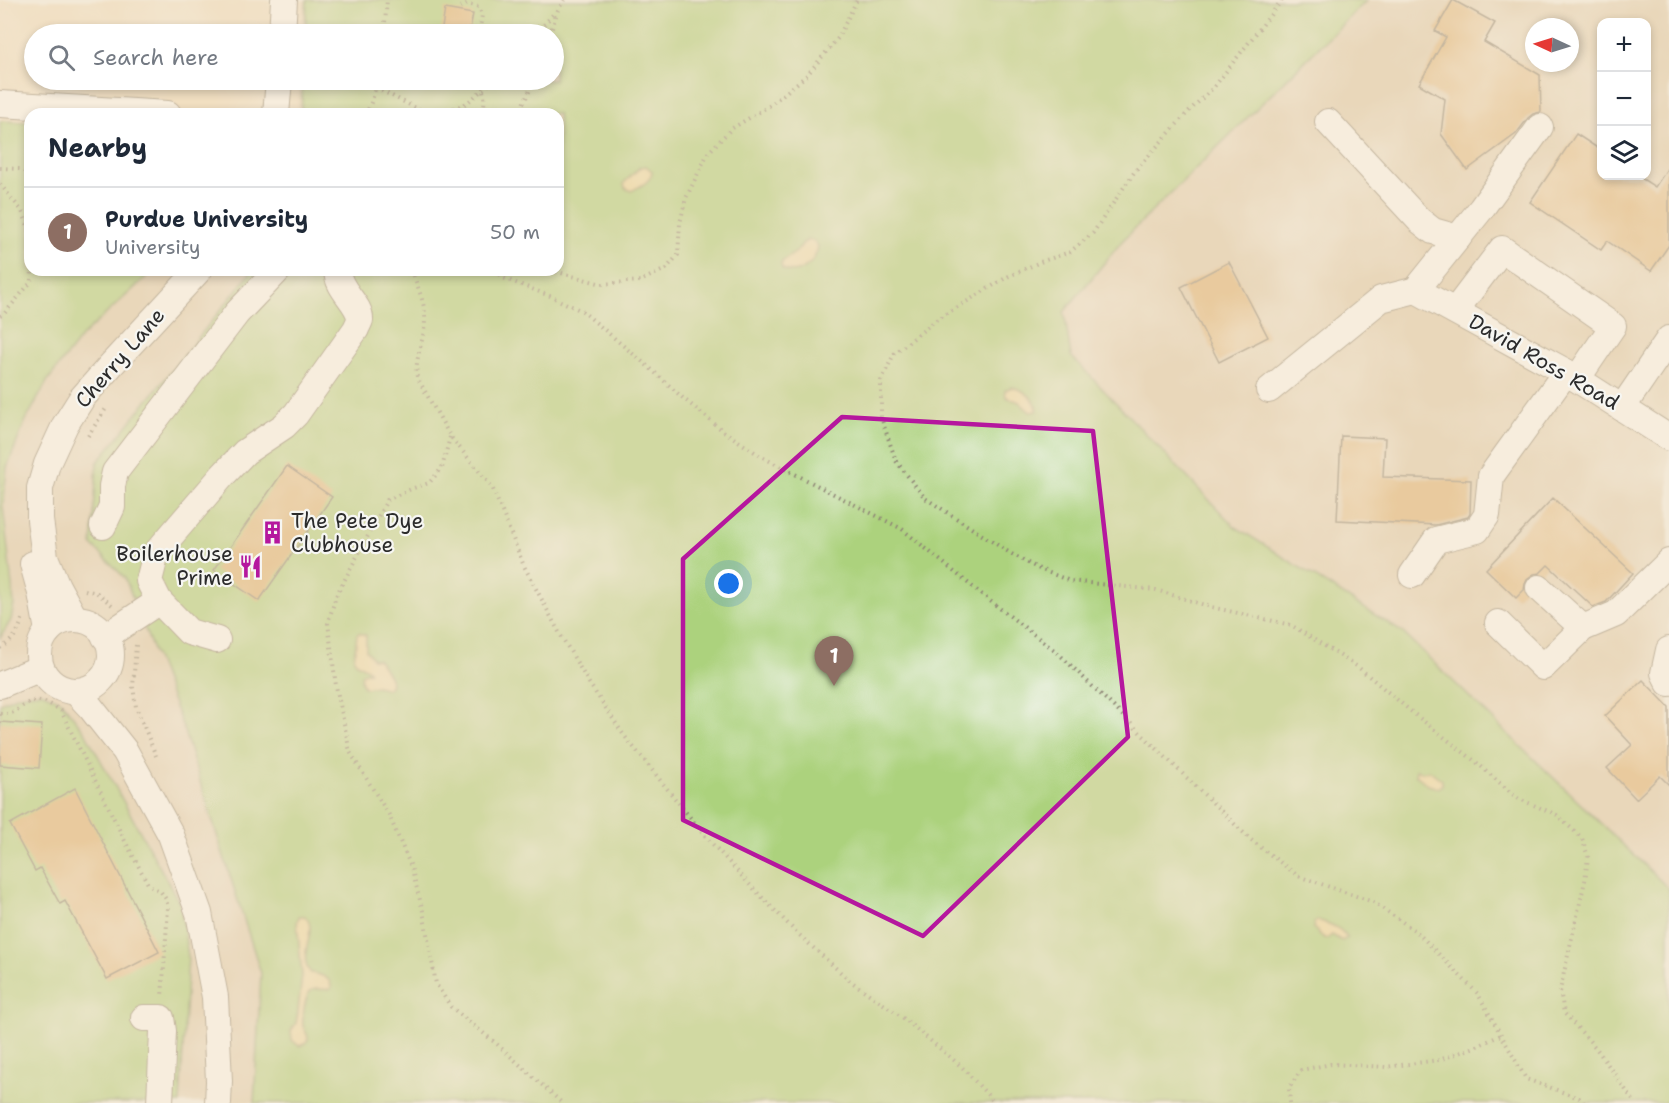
<!DOCTYPE html>
<meta charset="utf-8">
<style>
:root{--surface:#fff;--page:#f2f2f3;--text:#1f2937;--muted:#747a83;--line:#e0e1e3;--accent:#b5179e}
body{margin:0;font-family:"Shantell Sans",sans-serif;background:var(--page);color:var(--text)}
.controls{position:absolute;right:18px;top:18px;display:grid;overflow:hidden;border-radius:12px;box-shadow:0 3px 9px #0003}
.controls button{width:54px;height:54px;display:grid;place-items:center;padding:0;border:0;border-bottom:2px solid var(--line);background:var(--surface);color:var(--text);font:30px sans-serif}
.compass{position:absolute;left:1525px;top:18px;width:54px;height:54px;border-radius:50%;background:var(--surface);box-shadow:0 3px 9px #0003;rotate:274deg}
.you{position:absolute;left:729px;top:584px;width:21px;height:21px;margin:-15px;border:4px solid #fff;border-radius:50%;background:#1a73e8;box-shadow:0 0 0 9px #1a73e833}
.badge{display:grid;place-items:center;width:39px;height:39px;border-radius:50%;background:var(--accent);color:#fff;font-size:20px;font-weight:700}
.pin{position:absolute;translate:-50% -50px;filter:drop-shadow(0 2px 3px #0008)}
.pin::after{content:'';position:absolute;top:32px;width:21px;height:18px;background:inherit;clip-path:polygon(0 0,100% 0,50% 100%)}
.list{margin:0;padding:0;list-style:none}
h2{display:flex;justify-content:space-between;align-items:center;height:78px;margin:0;padding:0 24px;font-size:26px}
h2 small{font-size:20px;font-weight:400;color:var(--muted)}
.list li{display:grid;grid-template-columns:39px 1fr auto;gap:18px;align-items:center;box-sizing:border-box;height:90px;padding:0 24px;border-top:2px solid var(--line)}
.list b{display:block;font-size:22px;white-space:nowrap}
.list p{margin:0;font-size:20px;white-space:nowrap;color:var(--muted)}
.list em{font-size:20px;font-style:normal;color:var(--muted)}
.icon{flex:none;width:33px;height:33px;fill:none;stroke:currentColor;stroke-width:2;stroke-linecap:round;stroke-linejoin:round}
.map{position:relative;flex:none;width:1669px;height:1103px;overflow:hidden}
.search{position:absolute;background:var(--surface);box-shadow:0 3px 9px #0003;left:24px;top:24px;width:540px;height:66px;display:flex;align-items:center;gap:15px;box-sizing:border-box;padding:0 21px;border-radius:33px;color:var(--muted);font-size:22px}
.panel{position:absolute;background:var(--surface);box-shadow:0 3px 9px #0003;left:24px;top:108px;width:540px;height:168px;border-radius:18px}
.map>svg:first-child{display:block}
</style>
<div class="map">
<svg width="1669" height="1103" viewBox="0 0 1669 1103">
<rect width="100%" height="100%" fill="#f6f6f2"/>
<filter id="ink" filterUnits="userSpaceOnUse"><feTurbulence type="fractalNoise" baseFrequency=".0167" numOctaves="2"/><feDisplacementMap in="SourceGraphic" scale="12" xChannelSelector="R" yChannelSelector="G"/><feConvolveMatrix kernelMatrix="1 2 1 2 8 2 1 2 1" color-interpolation-filters="sRGB"/></filter>
<filter id="wash" filterUnits="userSpaceOnUse"><feTurbulence type="fractalNoise" baseFrequency=".008" numOctaves="4" result="noise"/><feDisplacementMap in="SourceGraphic" scale="24" xChannelSelector="R" yChannelSelector="G"/><feGaussianBlur stdDeviation="1.35" result="paint"/><feColorMatrix in="noise" values="0 0 0 0 0 0 0 0 0 0 0 0 0 0 0 0 0 1.4 0 .05"/><feComposite in="paint" operator="in"/></filter>
<g filter="url(#wash)">
<rect width="100%" height="100%" fill="#f1dfc1"/>
<path fill="#e0ceb1" fill-rule="evenodd" d="M 304,0 L 1669,0 L 1669,1103 L 0,1103 L 0,120 L 30,122 L 30,270 L 558,270 L 558,114 L 297,114 L 299,80 L 554,80 L 554,34 L 301,34 ZM 1602,22 L 1646,22 L 1646,176 L 1602,176 ZM 1534,27 L 1570,27 L 1570,63 L 1534,63 Z"/>
<g fill="#acd27d" stroke="#6c7e54" stroke-width="1.5">
<polygon points="307,0 1367,0 1123,240 1064,312 1071,356 1234,526 1402,632 1669,889 1669,1103 254,1103 261,973 182,725 125,578 92,545 97,463 253,270 558,270 558,114 301,114 303,80 554,80 554,34 305,34"/>
<polygon points="0,121 30,122 30,270 154,270 82,336 48,380 25,422 7,467 3,506 14,604 11,620 0,638"/>
<polygon points="41,692 61,701 85,732 180,904 188,956 180,1103 0,1103 0,703 19,695"/>
</g>
<g fill="#eeda9e" stroke="#8c8264" stroke-width="1.5">
<path d="M 646,166 L 652,171 C 651,182 641,186 631,191 L 625,188 L 624,183 L 640,167 Z"/>
<path d="M 808,240 L 814,241 L 818,246 C 817,262 798,278 782,269 L 781,264 L 783,261 L 796,252 L 803,243 Z"/>
<path d="M 1012,387 C 1023,389 1038,400 1037,411 L 1030,412 L 1019,402 L 1006,397 L 1005,390 Z"/>
<path d="M 359,633 L 366,635 L 366,650 L 373,659 L 377,659 L 380,661 L 390,678 L 391,684 L 388,689 L 377,686 L 365,688 C 362,685 360,679 362,674 L 365,672 L 370,672 C 367,666 357,667 354,659 L 357,634 Z"/>
<polygon points="1416,770 1423,772 1429,770 1442,780 1442,785 1438,788 1428,785 1416,775"/>
<path d="M 299,916 L 305,916 C 320,931 295,956 311,973 C 321,975 332,977 331,989 C 325,991 319,987 312,990 C 305,993 302,1018 303,1026 C 305,1031 308,1034 308,1039 L 305,1044 L 299,1046 L 292,1040 L 291,1031 L 296,1023 L 298,1012 L 302,975 L 297,923 Z"/>
<path d="M 1317,920 C 1329,924 1341,927 1347,938 L 1342,941 L 1332,935 L 1327,939 L 1324,938 L 1313,928 L 1314,923 Z"/>
</g>
<g id="blocks">
<g fill="#e0b273">
<polygon points="1453,0 1495,23 1484,42 1540,75 1541,112 1533,114 1528,118 1516,134 1467,170 1441,134 1445,99 1419,84 1446,37 1435,31"/>
<polygon points="445,9 473,14 469,34 441,34"/>
<polygon points="1576,134 1602,151 1602,176 1638,176 1655,187 1669,166 1669,245 1651,271 1607,241 1601,250 1530,202"/>
<polygon points="1229,262 1268,337 1219,362 1181,287"/>
<polygon points="1341,436 1385,438 1383,477 1471,480 1470,514 1468,517 1436,525 1337,520"/>
<polygon points="287,466 332,497 259,601 214,570"/>
<polygon points="1553,498 1633,573 1606,602 1593,607 1548,565 1540,573 1534,574 1528,578 1525,584 1524,590 1516,598 1486,569"/>
<polygon points="1643,680 1669,707 1669,785 1660,776 1636,799 1607,768 1632,745 1605,716"/>
<polygon points="0,722 42,725 39,768 0,765"/>
<polygon points="75,788 159,952 107,979 65,901 60,904 40,868 35,871 10,824"/>
</g>
</g>
</g>
<g filter="url(#ink)">
<use href="#blocks" fill-opacity="0" stroke="#8e8576" stroke-width="1.5"/>
<g fill="none" stroke-linecap="round" stroke-linejoin="round">
<defs>
<g id="minor">
<polyline points="282,34 284,0"/>
<polyline points="0,104 168,114"/>
<polyline points="276,114 279,80"/>
<polyline points="1328,122 1419,220 1433,231 1458,238"/>
<polyline points="1416,290 1566,372 1669,438"/>
<polyline points="1455,311 1502,249 1613,326 1577,379"/>
<polyline points="1269,390 1381,299 1416,290 1481,209 1540,127"/>
<polyline points="1622,408 1669,339"/>
<polyline points="103,526 112,507 112,486 115,472 237,313 278,270"/>
<polyline points="33,564 41,593 48,631"/>
<polyline points="1412,575 1436,540 1477,530 1487,515 1491,476 1566,372"/>
<polyline points="1539,588 1583,628"/>
<polyline points="75,619 57,586 45,557 40,520 40,488 47,464 65,425 82,398 111,365 199,270"/>
<circle cx="75" cy="655" r="36"/>
<polyline points="1498,623 1543,667 1583,628 1616,614 1669,562"/>
<polyline points="105,637 159,601"/>
<path d="M 217,640 L 189,632 L 159,601 L 149,581 L 156,553 L 223,475 L 245,452 L 284,426 L 296,414 L 356,329 C 357,326 359,323 360,320 C 361,304 337,290 337,270"/>
<polyline points="1669,650 1664,673 1669,683"/>
<polyline points="0,685 41,668"/>
<polyline points="76,692 91,708 125,751 171,835 199,913 215,997 219,1081 218,1103"/>
<polyline points="144,1018 161,1018 163,1031 160,1103"/>
</g>
</defs>
<use href="#minor" stroke="#8e8576" stroke-width="28"/>
<g stroke="#8e8576" stroke-width="4" stroke-dasharray="1.5 4.5" stroke-linecap="butt">
<polyline points="1282,0 1214,87 1189,111 1135,171 1093,233 1070,252 1040,262 1009,276 936,320 894,354 881,381 881,417 896,461 925,498 1010,553 1037,568 1070,581 1156,590 1211,607 1291,625 1358,667 1413,713 1476,762 1517,798 1557,815 1582,838 1588,857 1585,881 1560,990 1564,1013 1596,1048 1635,1103"/>
<polyline points="460,7 467,4 479,7 482,15 479,34"/>
<polyline points="384,34 387,0"/>
<polyline points="433,34 434,31"/>
<polyline points="536,34 555,12"/>
<polyline points="550,34 558,10 564,0"/>
<path d="M 478,80 C 485,91 486,102 482,114"/>
<polyline points="376,88 426,113 439,114 467,103 494,80"/>
<path d="M 365,114 C 372,104 375,91 377,80"/>
<polyline points="518,114 535,80"/>
<polyline points="0,168 20,169 30,173"/>
<polyline points="0,184 22,211 30,231"/>
<path d="M 412,270 C 416,283 425,303 425,316 C 426,337 414,357 417,377 L 450,436 L 492,487 L 524,566 L 560,634 L 589,683 L 623,734 L 706,837 L 751,886 L 796,932 L 849,980 L 902,1017 L 962,1067 L 995,1103"/>
<polyline points="496,270 503,278 550,296 582,311 651,369 684,399 722,430 762,457 902,529 985,597 1058,653 1250,839 1298,876 1373,902 1417,932 1478,994 1526,1079 1579,1098 1584,1103"/>
<polyline points="550,270 602,284 640,281 666,269 678,255 680,223 686,198 708,153 731,129 769,106 807,75 838,38 857,0"/>
<polyline points="0,316 4,314 31,282 32,270"/>
<polyline points="88,436 107,407"/>
<polyline points="450,437 442,468 429,483 411,489 387,500 336,596 328,623 336,686 350,752 389,815 411,867 423,911 436,984 451,1007 498,1045 562,1103"/>
<polyline points="85,590 97,593 112,605"/>
<polyline points="136,645 133,687 136,707 156,756"/>
<path d="M 0,648 C 12,642 19,632 22,619"/>
<path d="M 0,714 C 15,715 15,710 26,704 C 38,696 51,704 61,711 L 125,841 L 148,884 L 161,892 L 166,899 L 168,908 L 162,997"/>
<polyline points="1290,1103 1289,1088 1301,1070 1331,1064 1386,1067 1439,1060 1475,1047 1501,1035"/>
</g>
<use href="#minor" stroke="#fff" stroke-width="26"/>
</g>
</g>
<path d="M0 0H1669V1103H0ZM 842,417 L 1093,431 L 1128,737 L 923,936 L 683,820 L 683,559 Z" fill="#f1dfc1" fill-opacity=".55" fill-rule="evenodd"/>
<path fill="none" stroke="#b5179e" stroke-width="4.5" stroke-linejoin="round" d="M 842,417 L 1093,431 L 1128,737 L 923,936 L 683,820 L 683,559 Z"/>
<defs>
<symbol id="building-bare" viewBox="-9 -9 18 18"><path d="M-4-6H4V6H1V3H-1V6H-4ZM-2.5-4.3h1.7v1.8h-1.7ZM.8-4.3h1.7v1.8H.8ZM-2.5-1h1.7V.8h-1.7ZM.8-1h1.7V.8H.8Z" fill="#b5179e" stroke="#f6f6f2" stroke-width="2.5" paint-order="stroke"/></symbol>
<symbol id="restaurant-bare" viewBox="-9 -9 18 18"><path d="M-5-6h1v4h1v-4h1v4h1v-4h1v5L-1.5 .5V6h-2V.5L-5-1ZM5-6V6H3V1.5H1.5Q1.5-4 5-6Z" fill="#b5179e" stroke="#f6f6f2" stroke-width="2.5" paint-order="stroke"/></symbol>
</defs>
<g fill-rule="evenodd">
<use href="#building-bare" x="256" y="516" width="33" height="33"/>
<use href="#restaurant-bare" x="234" y="550" width="33" height="33"/>
</g>
<g text-anchor="middle" stroke-width="4.5" stroke-linejoin="round" paint-order="stroke">
<g font-size="21" fill="#2b2b2b" stroke="#f6f6f2">
<text transform="translate(120 358) rotate(-49)" y="7">Cherry Lane</text>
<text transform="translate(1544 362) rotate(30)" y="7">David Ross Road</text>
</g>
<g font-size="21" fill="#2b2b2b" stroke="#f6f6f2" text-anchor="start">
<text x="291" y="528">The Pete Dye<tspan x="291" dy="24">Clubhouse</tspan></text>
<text x="233" y="561" text-anchor="end">Boilerhouse<tspan x="233" dy="24">Prime</tspan></text>
</g>
</g>
</svg>
<div class="controls">
<button>+</button>
<button>−</button>
<button><svg class="icon" aria-label="layers" viewBox="0 0 24 24"><path d="M12 4l9 5-9 5-9-5zM3 14l9 5 9-5"/></svg></button>
</div>
<svg class="compass" viewBox="-18 -18 36 36"><path d="M0-13l5 13h-10z" fill="#e53935"/><path d="M0 13l5-13h-10z" fill="#747a83"/></svg>
<div class="you"></div>
<div class="pin badge" style="left:834px;top:686px;background:#8d6e63">1</div>
<div class="search"><svg class="icon" aria-label="search" viewBox="0 0 24 24"><circle cx="10" cy="10" r="6"/><path d="M15 15l6 6"/></svg>Search here</div>
<section class="panel">
<h2>Nearby<small></small></h2>
<ul class="list">
<li><span class="badge" style="background:#8d6e63">1</span><div><b>Purdue University</b><p>University</p></div><em>50 m</em></li>
</ul>
</section>
</div>
